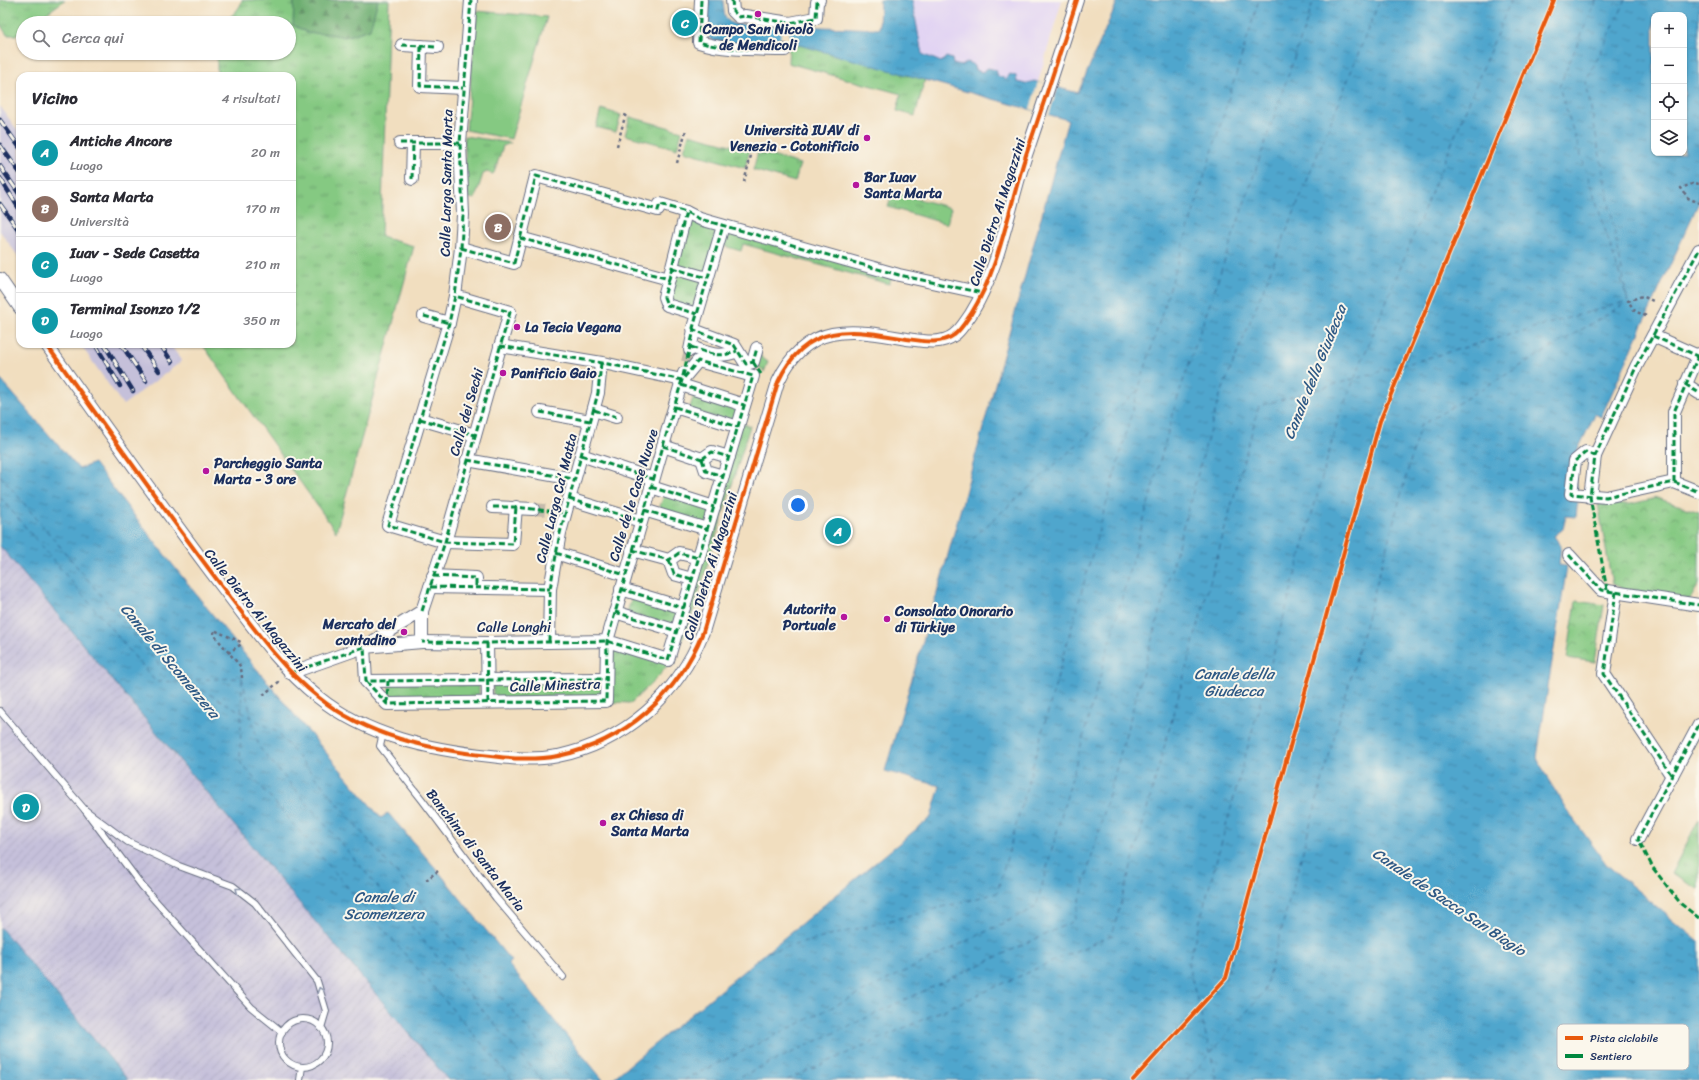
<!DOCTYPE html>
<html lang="it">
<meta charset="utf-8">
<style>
:root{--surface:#fff;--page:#f2f2f3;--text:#2b2b33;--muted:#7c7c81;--line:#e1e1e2;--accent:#b5179e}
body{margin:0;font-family:Sriracha,sans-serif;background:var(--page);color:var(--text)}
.controls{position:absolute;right:12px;top:12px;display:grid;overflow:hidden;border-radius:8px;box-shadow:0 1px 3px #0004}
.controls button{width:36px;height:36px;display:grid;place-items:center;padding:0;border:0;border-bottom:1px solid var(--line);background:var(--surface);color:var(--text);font:20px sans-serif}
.you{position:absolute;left:798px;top:505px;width:14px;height:14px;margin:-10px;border:3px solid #fff;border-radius:50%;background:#1a73e8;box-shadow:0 0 0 6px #1a73e833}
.badge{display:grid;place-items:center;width:26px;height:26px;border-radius:50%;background:var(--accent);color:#fff;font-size:13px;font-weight:700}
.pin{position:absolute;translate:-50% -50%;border:2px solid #fff;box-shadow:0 1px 4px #0006}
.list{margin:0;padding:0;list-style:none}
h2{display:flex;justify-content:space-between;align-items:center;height:52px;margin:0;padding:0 16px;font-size:17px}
h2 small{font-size:13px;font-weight:400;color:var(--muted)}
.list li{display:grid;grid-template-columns:26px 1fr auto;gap:12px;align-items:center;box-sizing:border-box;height:56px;padding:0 16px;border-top:1px solid var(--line)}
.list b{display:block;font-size:15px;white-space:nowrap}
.list p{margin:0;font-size:13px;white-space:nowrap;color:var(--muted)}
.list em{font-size:13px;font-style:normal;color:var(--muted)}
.icon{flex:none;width:22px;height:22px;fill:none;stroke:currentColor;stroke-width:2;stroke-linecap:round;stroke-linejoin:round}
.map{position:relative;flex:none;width:1699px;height:1080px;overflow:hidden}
.search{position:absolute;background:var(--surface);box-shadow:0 1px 3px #0004;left:16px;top:16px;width:280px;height:44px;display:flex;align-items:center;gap:10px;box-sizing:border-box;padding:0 14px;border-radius:22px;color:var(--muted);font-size:15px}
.panel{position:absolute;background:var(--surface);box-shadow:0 1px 3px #0004;left:16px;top:72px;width:280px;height:276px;border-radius:12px}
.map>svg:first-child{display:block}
</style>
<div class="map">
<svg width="1699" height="1080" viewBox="0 0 1699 1080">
<defs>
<pattern id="industrial-furrows" width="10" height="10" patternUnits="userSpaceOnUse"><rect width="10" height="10" fill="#c5c0da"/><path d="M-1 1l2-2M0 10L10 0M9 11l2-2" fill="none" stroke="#a9a5be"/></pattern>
<pattern id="grass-tufts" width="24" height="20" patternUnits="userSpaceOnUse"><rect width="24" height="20" fill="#85c982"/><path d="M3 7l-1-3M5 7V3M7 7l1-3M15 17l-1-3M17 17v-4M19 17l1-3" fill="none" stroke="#6ca46e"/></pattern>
<pattern id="forest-firs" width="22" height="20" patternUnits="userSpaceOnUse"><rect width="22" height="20" fill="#6cad70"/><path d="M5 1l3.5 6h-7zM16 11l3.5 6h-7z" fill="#588d5f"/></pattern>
<pattern id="park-crowns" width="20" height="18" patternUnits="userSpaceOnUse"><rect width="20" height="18" fill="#85c982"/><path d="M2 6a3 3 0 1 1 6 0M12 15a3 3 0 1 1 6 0" fill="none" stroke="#6ca46e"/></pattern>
<pattern id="water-ripples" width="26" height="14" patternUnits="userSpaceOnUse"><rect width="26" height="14" fill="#50a6cd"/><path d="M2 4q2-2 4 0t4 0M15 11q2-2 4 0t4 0" fill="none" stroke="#4288aa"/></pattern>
</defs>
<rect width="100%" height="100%" fill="#fbf7ec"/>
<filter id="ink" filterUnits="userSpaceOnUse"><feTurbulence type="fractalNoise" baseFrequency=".025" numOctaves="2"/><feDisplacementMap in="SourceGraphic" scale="8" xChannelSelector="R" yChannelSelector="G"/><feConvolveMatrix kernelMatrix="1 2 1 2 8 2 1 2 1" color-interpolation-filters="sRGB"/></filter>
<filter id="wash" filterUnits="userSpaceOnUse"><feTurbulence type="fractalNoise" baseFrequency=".012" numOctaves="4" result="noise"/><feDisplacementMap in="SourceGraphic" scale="16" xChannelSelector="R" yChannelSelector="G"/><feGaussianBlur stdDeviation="0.9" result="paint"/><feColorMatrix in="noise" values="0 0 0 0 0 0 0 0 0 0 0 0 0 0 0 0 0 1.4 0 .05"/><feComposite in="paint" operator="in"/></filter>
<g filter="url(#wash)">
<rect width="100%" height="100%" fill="#f1debf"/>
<polygon fill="#e2d4f3" points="912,0 1062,0 1038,82 1034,81 1026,84 1017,82 1010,74 1006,79 997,76 996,70 988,68 983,72 953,64 952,59 946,57 941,62 922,54"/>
<polygon fill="url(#industrial-furrows)" points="0,546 157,734 448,1080 128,1080 0,927"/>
<g fill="#c5c0da">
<polygon points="0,106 20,134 20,259 0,231"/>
<polygon points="80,344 170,344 182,361 123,405"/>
</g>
<g fill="url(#grass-tufts)" stroke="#507c70">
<polygon points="0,0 65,0 33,23 23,23 23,30 16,35 7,35 0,24"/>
<path d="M 242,0 L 389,0 L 381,237 L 414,246 L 336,532 L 202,344 L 292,344 L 292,76 L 217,76 L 217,55 L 170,53 L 289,53 L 289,23 L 220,23 C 229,19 241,9 242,0 Z"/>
<polygon points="789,44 796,44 925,79 915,116 897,111 901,94 788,63"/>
<polygon points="601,109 621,115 616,132 596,127"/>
<polygon points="630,117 682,131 677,149 625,135"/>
<polygon points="689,134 750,150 745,168 684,151"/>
<polygon points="464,136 511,143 503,146 494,173 492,174 487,172 483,174 475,199 468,198"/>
<polygon points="758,152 800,164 795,182 753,170"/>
<polygon points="893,192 951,208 947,224 888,207"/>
<polygon points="684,219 893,274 889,284 743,244 741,251 717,244 697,314 667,305"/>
<polygon points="758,348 761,357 768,362 764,372 754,362"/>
<polygon points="695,392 742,406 736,424 689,410"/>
<polygon points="741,423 750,426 688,628 670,662 658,677 631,703 608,702 613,644 668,661"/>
<polygon points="665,492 712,507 706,527 658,512"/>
<polygon points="633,593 681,608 675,628 627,613"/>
<polygon points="601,681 601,698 493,699 493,682"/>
<polygon points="479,682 479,699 389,700 389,683"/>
<polygon points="1699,819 1699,889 1671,874"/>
</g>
<polygon fill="url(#forest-firs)" stroke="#446e67" points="294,0 378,0 370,29 345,37 330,34 308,33 293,25"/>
<g fill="url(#park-crowns)" stroke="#507c70">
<polygon points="1657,498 1699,512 1699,584 1689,601 1627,590 1612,584 1598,504 1631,504"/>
<polygon points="1576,601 1604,605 1595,662 1567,658"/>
</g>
<polygon fill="#85c982" stroke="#507c70" points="477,11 547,17 511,139 466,130"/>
<g fill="url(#water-ripples)" stroke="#366a96" fill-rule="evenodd">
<path d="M 706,0 L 723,0 C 724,10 723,21 734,24 L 879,29 L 880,0 L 912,0 L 922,54 L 941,62 L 946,57 L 952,59 L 953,64 L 961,66 L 966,62 L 973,64 L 975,70 L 982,72 L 988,68 L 996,70 L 998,76 L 1006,79 L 1010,74 L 1016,76 L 1017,82 L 1026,84 L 1034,81 L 1078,93 L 1118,0 L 1699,0 L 1699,202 L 1601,417 L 1595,414 L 1574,458 L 1578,497 L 1576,517 L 1566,516 L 1563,529 L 1554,536 L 1561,546 L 1559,565 L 1567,566 L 1537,757 L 1546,776 L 1569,813 L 1607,865 L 1699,942 L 1699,1080 L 611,1080 L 931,817 L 940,786 L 885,771 L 946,562 L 1068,120 L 796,44 L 715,42 L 708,37 L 707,22 L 704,22 L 704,12 L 707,11 ZM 1654,15 L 1684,15 L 1684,153 L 1654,153 Z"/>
<path d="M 0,379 L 79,469 L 94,463 C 186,585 283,702 381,818 L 388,813 L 438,871 L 511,961 L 508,964 L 603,1080 L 448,1080 L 0,546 Z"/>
<polygon points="0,927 128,1080 0,1080"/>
</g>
<g fill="#f1debf">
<polygon points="781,23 790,24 789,46 780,45"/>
<polygon points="1038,82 1058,87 1049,115 1030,109"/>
</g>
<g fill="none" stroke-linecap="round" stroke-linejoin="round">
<g stroke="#2e5985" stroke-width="1" stroke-dasharray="5 4" stroke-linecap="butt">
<polyline points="1596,0 1559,87 1628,301"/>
<polyline points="1626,0 1586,82 1627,297"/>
<polyline points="0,475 161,667 277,732 571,1080"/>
<polyline points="0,497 156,682 184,681"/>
<polyline points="946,562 1137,391"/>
<polyline points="242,678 259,747 542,1080"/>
<polyline points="187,680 242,678"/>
<polyline points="242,680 240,762 513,1080"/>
<polyline points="767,952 997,893 1138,391 1259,0"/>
<polyline points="684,1080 1036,907 1178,396 1314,0"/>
<polyline points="733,1080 1074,921 1218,401 1380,0"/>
<polyline points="787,1080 1112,935 1259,406 1628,301"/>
<polyline points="1133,1080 1226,978 1380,421 1554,0"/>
<polyline points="1187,1080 1264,992 1420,426 1626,303"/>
<polyline points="1217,1080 1188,964 1339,416 1511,0"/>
</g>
</g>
</g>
<g filter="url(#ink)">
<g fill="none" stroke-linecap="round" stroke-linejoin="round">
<g stroke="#c6bbac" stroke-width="12" stroke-dasharray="12 6" stroke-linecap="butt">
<polyline points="687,362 690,350"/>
<polyline points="533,509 555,511"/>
</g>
<defs>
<g id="lane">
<polyline points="0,711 85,810"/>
<polyline points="383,733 380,746 423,801 496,898 563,977"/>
<circle cx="303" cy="1043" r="24"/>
<polyline points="282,1032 251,1007 142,886 85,810 128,842 179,866 233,886 255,903 317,981 326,1011 321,1028"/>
<polyline points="300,1080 302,1067"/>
</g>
<g id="street">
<polyline points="471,0 460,143 463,215 461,248 455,296 449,323 388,525 445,542 513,544 516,507"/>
<path d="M 701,0 L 699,42 C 727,51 755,49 785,50"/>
<polyline points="732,0 733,11 739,17 745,16 790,23 816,18 817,2 819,0"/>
<polyline points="402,45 437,47"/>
<polyline points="421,46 420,86 463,88"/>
<polyline points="400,143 460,143"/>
<polyline points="412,179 413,143"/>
<polyline points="520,238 669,279 686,212"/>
<polyline points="461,248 514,263 536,176 658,210 660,204 686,212 700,219 899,275 982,293"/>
<polyline points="672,268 707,278"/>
<polyline points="0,279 20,308"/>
<polyline points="669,279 664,297 667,305 697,314"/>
<polyline points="424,316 449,323"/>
<polyline points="694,330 693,328 723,226"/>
<polyline points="1653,336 1698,356"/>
<path d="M 46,344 C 104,425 161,506 221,585 C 251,624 279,666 318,697 C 366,736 431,750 491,756 C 513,759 536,760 558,756 C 625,742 678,695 703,632 L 778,382 C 806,321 852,329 907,339 C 922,341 941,345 954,335 C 961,330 966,321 971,314 C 1002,264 1009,203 1028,149 C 1045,99 1061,50 1077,0"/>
<polyline points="500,346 608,364 682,380 684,373"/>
<path d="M 691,347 C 709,353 719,359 737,351"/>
<polyline points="690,350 694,330 734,345 746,364 753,362 757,348"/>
<polyline points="1685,384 1699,393"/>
<polyline points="681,385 744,405"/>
<polyline points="675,407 738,427"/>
<polyline points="594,410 616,417"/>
<polyline points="540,412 590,421"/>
<polyline points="420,419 475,435"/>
<polyline points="663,446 702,459"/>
<polyline points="581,455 653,479"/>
<polyline points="1595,456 1586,452 1575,461 1571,494 1606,497 1674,482 1699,492"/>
<polyline points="702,459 706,471 723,476"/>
<polyline points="702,459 712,452 729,457"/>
<polyline points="467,460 574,479"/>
<polyline points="1674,482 1674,412 1699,354"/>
<polyline points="651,487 714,507"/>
<polyline points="1590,497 1595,456 1637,365 1699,250"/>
<polyline points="569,499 641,521"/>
<polyline points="493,507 533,509"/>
<polyline points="644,510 707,529"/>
<polyline points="632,550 669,560 679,553 699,558"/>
<polyline points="556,553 625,575"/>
<polyline points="1569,555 1601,590 1699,605"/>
<polyline points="669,560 674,574 692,579"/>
<polyline points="433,576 476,578 476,588"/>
<polyline points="430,587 550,589"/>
<polyline points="621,589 684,608"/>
<polyline points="1616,592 1604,674 1672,776"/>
<polyline points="422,611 364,647 422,642 422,611 445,542 510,312 455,296"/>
<polyline points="615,612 677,631"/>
<polyline points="549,642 550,589 560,533 598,393 601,363"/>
<polyline points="487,643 488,702"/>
<polyline points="290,673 364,647 366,681 606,679"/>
<polyline points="366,681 387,704 606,701 607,641 682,380 698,361 753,376 668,660 607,641 487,643 422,642"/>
<polyline points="1638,839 1699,725"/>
</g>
</defs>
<use href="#lane" stroke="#666c80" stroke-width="8"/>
<use href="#street" stroke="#666c80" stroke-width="14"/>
<g stroke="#666c80" stroke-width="2.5" stroke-dasharray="3 3" stroke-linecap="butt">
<polyline points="617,146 626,113"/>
<polyline points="677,163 686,130"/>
<polyline points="744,182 753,148"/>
<polyline points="1699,184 1695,183 1681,188 1688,198 1699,203"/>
<polyline points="1646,316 1635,311 1628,301 1642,296 1653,301"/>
<polyline points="835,543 842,518"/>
<polyline points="228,653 243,643"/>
<polyline points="242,678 241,667 214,635 214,630 243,643"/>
<polyline points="263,695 280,681"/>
<polyline points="426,880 438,871"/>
</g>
<use href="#lane" stroke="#fff" stroke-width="6"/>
<use href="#street" stroke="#fff" stroke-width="12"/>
<defs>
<g id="rail">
<polyline points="0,120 20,148"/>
<polyline points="0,145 20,173"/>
<polyline points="0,166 20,195"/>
<polyline points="0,178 20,210"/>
<polyline points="0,204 20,232"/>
<polyline points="95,344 120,386"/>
<polyline points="104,344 133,391"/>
<polyline points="121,344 146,381"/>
<polyline points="140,344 159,371"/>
<polyline points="160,344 172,362"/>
</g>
</defs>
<use href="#rail" stroke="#1b2f5e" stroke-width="4.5"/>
<use href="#rail" stroke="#fbf7ec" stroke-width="3" stroke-dasharray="9" stroke-linecap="butt"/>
<g stroke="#00873e" stroke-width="3" stroke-dasharray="6 3" stroke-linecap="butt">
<polyline points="471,0 460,143 463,215 461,248 455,296 449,323 388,525 445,542 513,544 516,507"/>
<path d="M 701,0 L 699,42 C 727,51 755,49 785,50"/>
<polyline points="732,0 733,11 739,17 745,16 790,23 816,18 817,2 819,0"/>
<polyline points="402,45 437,47"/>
<polyline points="421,46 420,86 463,88"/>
<polyline points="400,143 460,143"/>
<polyline points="412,179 413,143"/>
<polyline points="520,238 669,279 686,212"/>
<polyline points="461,248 514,263 536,176 658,210 660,204 686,212 700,219 899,275 982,293"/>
<polyline points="672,268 707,278"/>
<polyline points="669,279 664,297 667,305 697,314"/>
<polyline points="424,316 449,323"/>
<polyline points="694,330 693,328 723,226"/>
<polyline points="1653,336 1698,356"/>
<polyline points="500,346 608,364 682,380 694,330 734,345 746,364 753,362 757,348"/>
<path d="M 691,347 C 709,353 719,359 737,351"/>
<polyline points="753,362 761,374"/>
<polyline points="1685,384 1699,393"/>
<polyline points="681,385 744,405"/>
<polyline points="675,407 738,427"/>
<polyline points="594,410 616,417"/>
<polyline points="540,412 590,421"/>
<polyline points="420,419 475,435"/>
<polyline points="663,446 702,459"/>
<polyline points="581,455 653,479"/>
<polyline points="1595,456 1586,452 1575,461 1571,494 1606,497 1674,482 1699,492"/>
<polyline points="702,459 706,471 723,476"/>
<polyline points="702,459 712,452 729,457"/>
<polyline points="467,460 574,479"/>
<polyline points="1674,482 1674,412 1699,354"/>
<polyline points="651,487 714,507"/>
<polyline points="569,499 641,521"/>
<polyline points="493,507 516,507 565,513"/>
<polyline points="644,510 707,529"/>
<polyline points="632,550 669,560 679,553 699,558"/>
<polyline points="556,553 625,575"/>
<polyline points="1569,555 1601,590 1699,605"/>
<polyline points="669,560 674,574 692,579"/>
<polyline points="433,576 476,578 476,588"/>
<polyline points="430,587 550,589"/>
<polyline points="621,589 684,608"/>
<polyline points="1607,590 1590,497 1595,456 1637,365 1699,250"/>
<polyline points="1616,592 1604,674 1672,776"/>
<polyline points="422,611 445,542 510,312 455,296"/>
<polyline points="615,612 677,631"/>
<polyline points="549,642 550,589 560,533 598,393 601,363"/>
<polyline points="487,643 488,702"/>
<polyline points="290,673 364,647 366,681 606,679"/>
<polyline points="366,681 387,704 606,701 607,641 682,380 698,361 753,376 668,660 607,641 487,643 422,642"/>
<polyline points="387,704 388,681"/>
<polyline points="1699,725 1638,839 1653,868 1681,904 1699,918"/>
</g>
<defs>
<g id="cycleway">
<path d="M 46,344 C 104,425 161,506 221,585 C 251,624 279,666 318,697 C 366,736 431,750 491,756 C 513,759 536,760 558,756 C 625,742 678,695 703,632 L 778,382 C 806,321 852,329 907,339 C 922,341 941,345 954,335 C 961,330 966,321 971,314 C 1002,264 1009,203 1028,149 C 1045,99 1061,50 1077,0"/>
<polyline points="1133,1080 1226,978 1380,421 1554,0"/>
</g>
</defs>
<use href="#cycleway" stroke="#fbf7ec" stroke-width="6"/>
<use href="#cycleway" stroke="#e8590c" stroke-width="4"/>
</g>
<defs><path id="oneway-chevron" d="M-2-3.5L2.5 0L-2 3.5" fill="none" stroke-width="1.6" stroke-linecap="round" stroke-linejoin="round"/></defs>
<g stroke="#8d97ae">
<use href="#oneway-chevron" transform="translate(238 890) rotate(-142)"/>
<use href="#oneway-chevron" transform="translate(320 990) rotate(-107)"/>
</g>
</g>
<g fill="#b5179e" stroke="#fbf7ec" stroke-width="1.5">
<circle cx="758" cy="14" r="4"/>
<circle cx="867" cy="138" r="4"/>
<circle cx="856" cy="185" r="4"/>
<circle cx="517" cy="327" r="4"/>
<circle cx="503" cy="373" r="4"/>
<circle cx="206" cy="471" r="4"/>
<circle cx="844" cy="617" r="4"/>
<circle cx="887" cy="619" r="4"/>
<circle cx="404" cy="632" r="4"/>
<circle cx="603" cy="823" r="4"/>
</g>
<g text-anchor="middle" stroke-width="4" stroke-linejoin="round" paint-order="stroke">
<g font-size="14" font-weight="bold" fill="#1b2f5e" stroke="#fbf7ec" text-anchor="start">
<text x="758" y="34" text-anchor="middle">Campo San Nicolò<tspan x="758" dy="16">de Mendicoli</tspan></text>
<text x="859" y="135" text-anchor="end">Università IUAV di<tspan x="859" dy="16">Venezia - Cotonificio</tspan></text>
<text x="864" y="182">Bar Iuav<tspan x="864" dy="16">Santa Marta</tspan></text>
<text x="525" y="332">La Tecia Vegana</text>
<text x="511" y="378">Panificio Gaio</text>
<text x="214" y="468">Parcheggio Santa<tspan x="214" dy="16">Marta - 3 ore</tspan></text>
<text x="836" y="614" text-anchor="end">Autorita<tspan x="836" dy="16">Portuale</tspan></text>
<text x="895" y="616">Consolato Onorario<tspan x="895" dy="16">di Türkiye</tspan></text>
<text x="396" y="629" text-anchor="end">Mercato del<tspan x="396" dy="16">contadino</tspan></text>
<text x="611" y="820">ex Chiesa di<tspan x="611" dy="16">Santa Marta</tspan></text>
</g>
<g font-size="14" fill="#1b2f5e" stroke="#fbf7ec">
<text transform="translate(446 183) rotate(-89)" y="5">Calle Larga Santa Marta</text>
<text transform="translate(997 212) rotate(-72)" y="5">Calle Dietro Ai Magazzini</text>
<text transform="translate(466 412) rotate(-74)" y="5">Calle dei Sechi</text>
<text transform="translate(633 495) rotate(-73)" y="5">Calle de le Case Nuove</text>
<text transform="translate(556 498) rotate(-76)" y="5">Calle Larga Ca' Matta</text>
<text transform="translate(710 566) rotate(-73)" y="5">Calle Dietro Ai Magazzini</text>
<text transform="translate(256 610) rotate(51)" y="5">Calle Dietro Ai Magazzini</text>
<text x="514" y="632">Calle Longhi</text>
<text transform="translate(555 685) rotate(-2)" y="5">Calle Minestra</text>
<text transform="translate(476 850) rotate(52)" y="5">Banchina di Santa Maria</text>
</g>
<g font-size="15" font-style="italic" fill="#2e5985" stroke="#fbf7ec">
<text transform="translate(1315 372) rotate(-68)" y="5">Canale della Giudecca</text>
<text transform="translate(170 661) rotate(50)" y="5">Canale di Scomenzera</text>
<text x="1234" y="679">Canale della<tspan x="1234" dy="17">Giudecca</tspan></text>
<text x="384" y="902">Canale di<tspan x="384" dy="17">Scomenzera</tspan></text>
<text transform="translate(1449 902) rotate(34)" y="5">Canale de Sacca San Biagio</text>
</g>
</g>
<rect x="1557" y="1024" width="132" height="46" rx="6" fill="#fbf7ec" stroke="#b8bbc1" stroke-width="1"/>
<rect x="1565" y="1036" width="18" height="4" fill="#e8590c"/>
<rect x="1565" y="1054" width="18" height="4" fill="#00873e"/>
<g font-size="11" fill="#1b2f5e">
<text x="1590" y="1042">Pista ciclabile</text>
<text x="1590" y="1060">Sentiero</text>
</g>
</svg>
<div class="controls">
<button>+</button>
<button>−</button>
<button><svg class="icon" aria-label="locate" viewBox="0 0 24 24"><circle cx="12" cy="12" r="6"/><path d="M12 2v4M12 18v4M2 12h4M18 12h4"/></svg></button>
<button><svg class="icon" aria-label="layers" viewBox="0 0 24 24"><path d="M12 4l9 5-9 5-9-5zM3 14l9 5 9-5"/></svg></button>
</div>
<div class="you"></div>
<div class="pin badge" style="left:838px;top:531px;background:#0f9aa8">A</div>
<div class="pin badge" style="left:498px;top:227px;background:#8d6e63">B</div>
<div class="pin badge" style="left:685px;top:23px;background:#0f9aa8">C</div>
<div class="pin badge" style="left:26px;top:807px;background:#0f9aa8">D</div>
<div class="search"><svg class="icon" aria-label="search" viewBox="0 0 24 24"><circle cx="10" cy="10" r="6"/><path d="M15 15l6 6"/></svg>Cerca qui</div>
<section class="panel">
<h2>Vicino<small>4 risultati</small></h2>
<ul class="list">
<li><span class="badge" style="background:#0f9aa8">A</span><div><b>Antiche Ancore</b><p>Luogo</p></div><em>20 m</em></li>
<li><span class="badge" style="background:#8d6e63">B</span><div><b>Santa Marta</b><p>Università</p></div><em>170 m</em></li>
<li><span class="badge" style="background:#0f9aa8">C</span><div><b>Iuav - Sede Casetta</b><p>Luogo</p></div><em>210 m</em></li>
<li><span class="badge" style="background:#0f9aa8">D</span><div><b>Terminal Isonzo 1/2</b><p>Luogo</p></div><em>350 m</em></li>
</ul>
</section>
</div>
